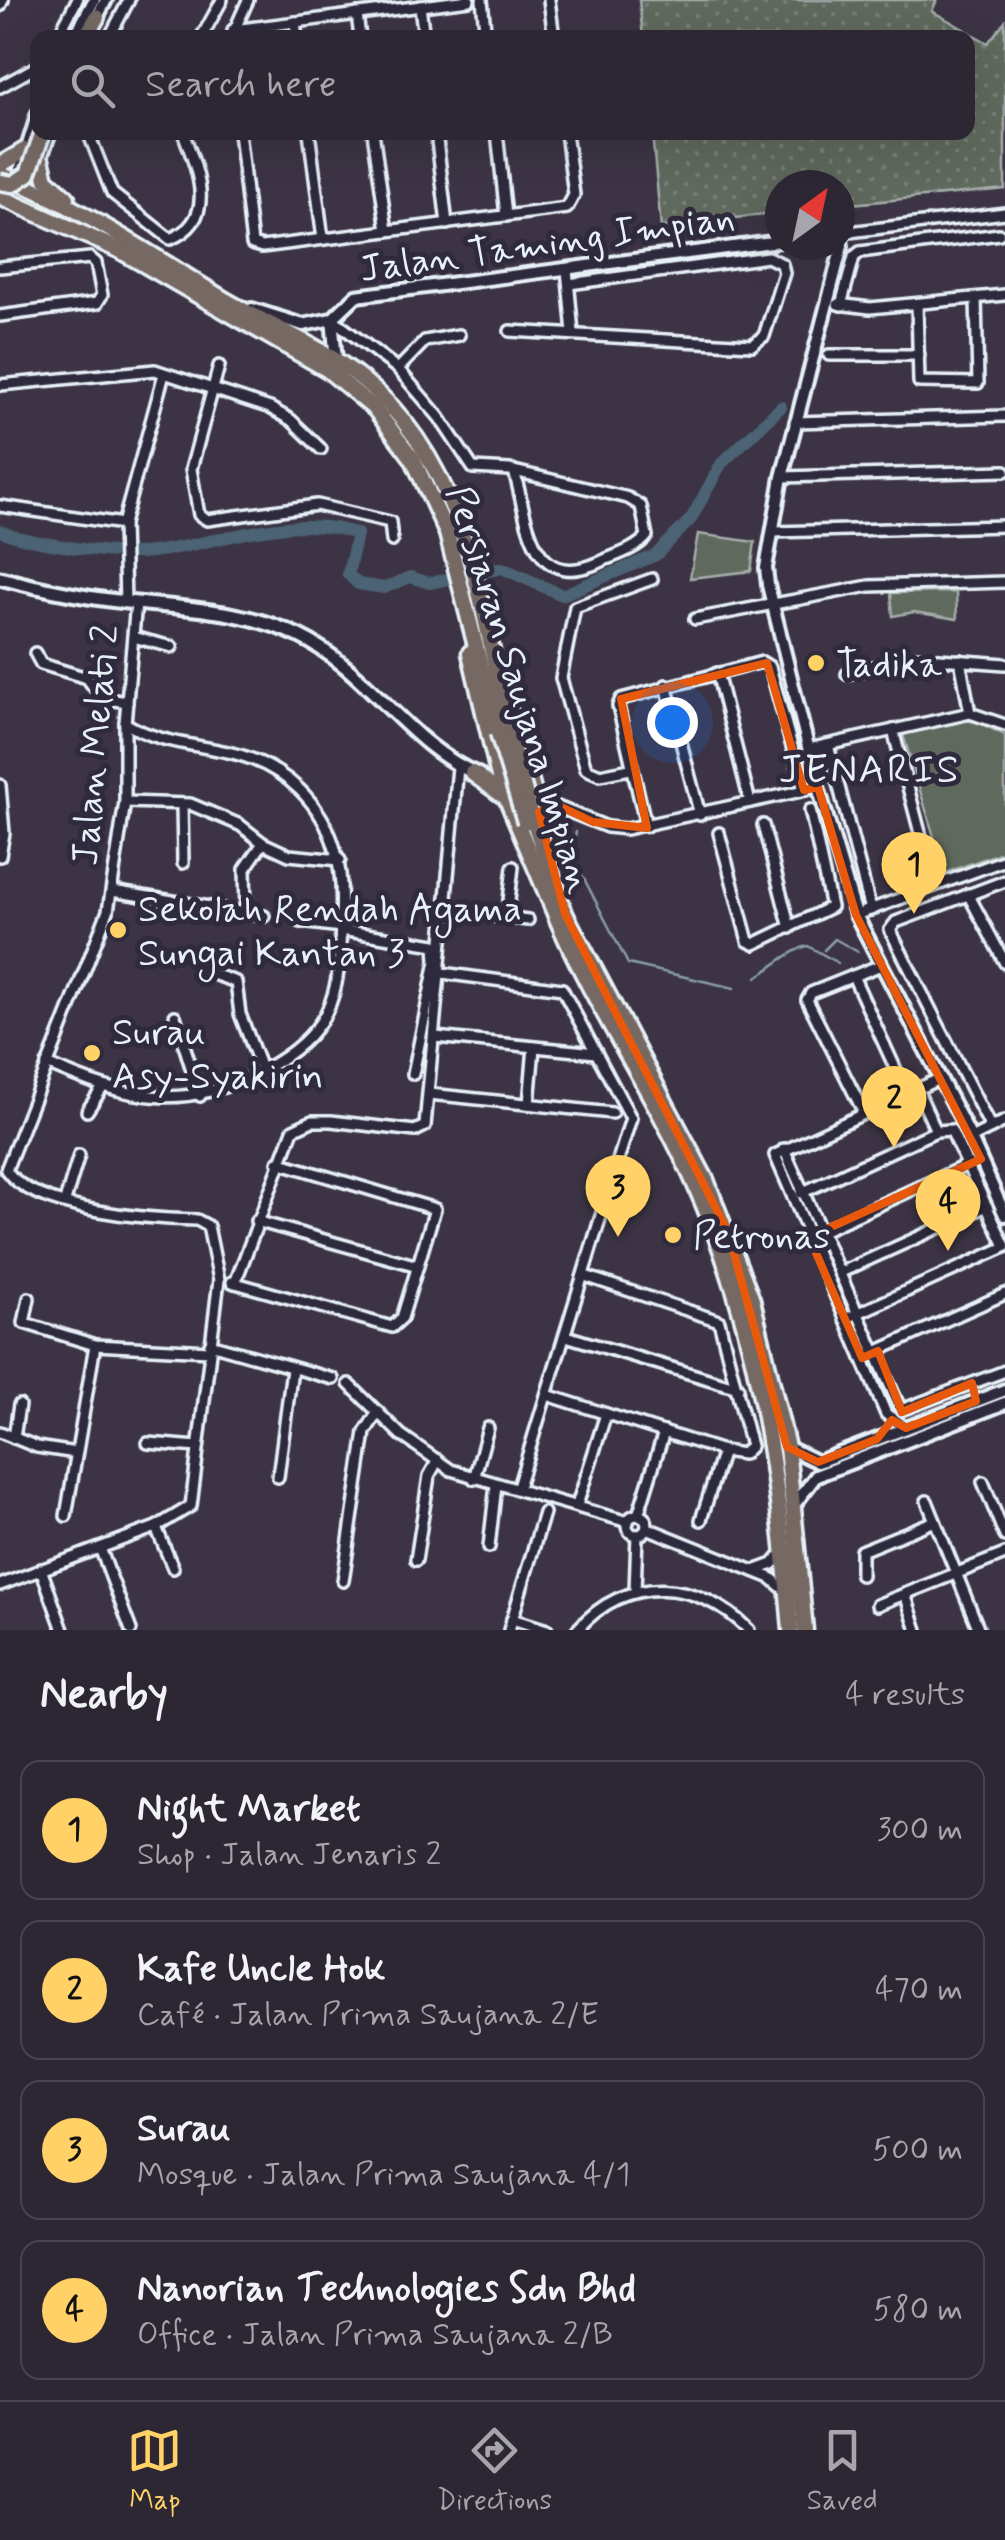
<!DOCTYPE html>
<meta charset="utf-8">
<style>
:root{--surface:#2d2733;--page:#39333f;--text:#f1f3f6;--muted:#a7a5ac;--line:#48444e;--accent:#ffd166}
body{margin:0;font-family:Mynerve,sans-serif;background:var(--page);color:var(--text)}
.compass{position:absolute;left:765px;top:170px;width:90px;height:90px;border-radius:50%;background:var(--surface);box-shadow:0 10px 40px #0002;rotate:33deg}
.you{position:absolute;left:672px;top:722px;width:35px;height:35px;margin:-25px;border:8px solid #fff;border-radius:50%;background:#1a73e8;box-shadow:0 0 0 15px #1a73e833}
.badge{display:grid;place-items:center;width:65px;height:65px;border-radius:50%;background:var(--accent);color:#111;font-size:32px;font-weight:700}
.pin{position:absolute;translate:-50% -82px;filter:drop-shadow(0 2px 5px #0008)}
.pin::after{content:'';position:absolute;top:52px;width:35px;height:30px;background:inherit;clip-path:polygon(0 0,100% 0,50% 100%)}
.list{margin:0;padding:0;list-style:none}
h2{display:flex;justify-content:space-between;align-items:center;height:130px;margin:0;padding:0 40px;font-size:42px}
h2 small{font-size:32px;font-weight:400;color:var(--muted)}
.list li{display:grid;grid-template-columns:65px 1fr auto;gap:30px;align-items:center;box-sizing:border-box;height:140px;margin:0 20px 20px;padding:0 20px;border:2px solid var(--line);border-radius:20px}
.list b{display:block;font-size:38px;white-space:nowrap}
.list p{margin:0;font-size:32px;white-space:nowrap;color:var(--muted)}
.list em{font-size:32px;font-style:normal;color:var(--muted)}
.icon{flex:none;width:55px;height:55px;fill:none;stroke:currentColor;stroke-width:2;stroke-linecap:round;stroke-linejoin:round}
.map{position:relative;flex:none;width:1005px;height:1630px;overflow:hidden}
.search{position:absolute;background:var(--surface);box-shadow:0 10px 40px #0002;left:30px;right:30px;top:30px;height:110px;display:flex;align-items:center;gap:25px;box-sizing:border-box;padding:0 35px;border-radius:20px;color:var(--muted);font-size:38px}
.sheet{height:770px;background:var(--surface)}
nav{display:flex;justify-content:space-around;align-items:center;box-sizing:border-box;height:140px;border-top:2px solid var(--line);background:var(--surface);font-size:28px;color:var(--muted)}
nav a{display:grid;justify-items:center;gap:5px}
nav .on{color:var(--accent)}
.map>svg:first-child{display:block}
</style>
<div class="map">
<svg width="1005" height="1630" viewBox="0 0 1005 1630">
<defs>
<pattern id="grass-dots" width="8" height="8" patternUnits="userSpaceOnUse" patternTransform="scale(2.5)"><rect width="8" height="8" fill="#60695d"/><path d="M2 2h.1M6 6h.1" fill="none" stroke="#777f75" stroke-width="1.8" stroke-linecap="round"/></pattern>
</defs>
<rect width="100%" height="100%" fill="#3c3444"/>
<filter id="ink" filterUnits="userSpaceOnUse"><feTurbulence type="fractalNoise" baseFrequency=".01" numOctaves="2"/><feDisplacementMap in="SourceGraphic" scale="20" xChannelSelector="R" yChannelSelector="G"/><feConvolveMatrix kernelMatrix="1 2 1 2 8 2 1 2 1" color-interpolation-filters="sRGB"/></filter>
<g filter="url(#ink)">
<polygon fill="url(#grass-dots)" stroke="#a4adaa" stroke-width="2.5" points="639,0 937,0 932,11 988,43 1005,21 1005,189 840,205 840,185 780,185 780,212 661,228 652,133 968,132 968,38 643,37"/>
<g fill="#60695d" stroke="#a4adaa" stroke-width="2.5">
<polygon points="698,534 755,542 751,571 690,578"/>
<polygon points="956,592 957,619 914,612 893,616 891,593"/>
<polygon points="957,719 978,722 1005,735 1005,851 945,873 902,731"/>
</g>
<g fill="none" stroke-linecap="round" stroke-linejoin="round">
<g stroke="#8a9ca9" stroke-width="2.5">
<polyline points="576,832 572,852 576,863 628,964 734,988"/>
<polyline points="824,950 835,939 858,952"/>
<path d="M 757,977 C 772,967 793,949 808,946 L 838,963"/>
</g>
<path stroke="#4b6474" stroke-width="12" d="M 0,531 C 31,544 119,556 152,552 C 217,544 294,511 357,534 L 348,574 L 358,584 L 384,588 L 410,577 L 429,583 L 502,568 L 562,595 L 656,555 L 691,519 L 721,464 L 781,407"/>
<defs>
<g id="minor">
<polyline points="482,0 486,38"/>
<polyline points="549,0 554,38"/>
<polyline points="0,6 3,0"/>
<polyline points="420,6 424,38"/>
<polyline points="357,14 360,38"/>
<polyline points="295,22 297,38"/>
<polyline points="233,30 469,0"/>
<polyline points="57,38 77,0"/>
<polyline points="109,38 129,0"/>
<polyline points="201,38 222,0"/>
<polyline points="231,38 248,0"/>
<polyline points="0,87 38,66"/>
<path d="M 88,132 L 112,193 L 170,239 C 220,219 196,168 183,132"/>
<polyline points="239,132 252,244 262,247 567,208 574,195 566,132"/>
<polyline points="309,132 323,239"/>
<polyline points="373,132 387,231"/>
<polyline points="436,132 447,224"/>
<polyline points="497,132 506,216"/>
<polyline points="841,233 1005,213"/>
<polyline points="0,267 90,258 96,263 102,295 97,303 0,316"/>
<polyline points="567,269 573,333"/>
<polyline points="838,304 870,308 1004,295"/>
<polyline points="917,304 919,382 978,383 976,298"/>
<polyline points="841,305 854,257 860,252 999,234"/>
<path d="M 332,319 L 398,369 L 439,417 L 473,468 L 510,470 L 514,471 L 628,498 L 641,506 L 647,536 C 637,549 615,555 600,562 C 530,593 528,520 514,471"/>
<polyline points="510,331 752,345 764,336 784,273 782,264 768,257 569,284"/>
<polyline points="829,355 919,355"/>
<polyline points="219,366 191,469 199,515 207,520 317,505 390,522 392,541"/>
<polyline points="398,369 425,341 459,335"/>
<polyline points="0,385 155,370 270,408 291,420 321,449"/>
<polyline points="795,422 1005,416"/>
<polyline points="782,477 1005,471"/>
<polyline points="0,506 123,524"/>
<polyline points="772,532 1005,526"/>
<polyline points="125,602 123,524 164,374"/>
<polyline points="695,619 869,586 1005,582"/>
<polyline points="133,637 172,647"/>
<polyline points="35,653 41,664 87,678 102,698 127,702"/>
<polyline points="960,660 970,713"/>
<polyline points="717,673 750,802"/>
<polyline points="847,674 913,657 1005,664"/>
<polyline points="666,685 700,815"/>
<polyline points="893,730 934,886"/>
<polyline points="828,745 871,910"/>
<polyline points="809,749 970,713 1005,725"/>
<polyline points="630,769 600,775 586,769 561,678 575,607 652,579"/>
<polyline points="0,785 4,833 0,856"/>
<polyline points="535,798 607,827 626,829 806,790"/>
<polyline points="125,802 190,804 240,825 263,843 289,855 340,860"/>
<polyline points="182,804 183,863"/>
<polyline points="763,825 790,928"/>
<polyline points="646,826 618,706 621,699 762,662 770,667 804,790"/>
<polyline points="719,833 748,941 754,944 831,907 810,810"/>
<polyline points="112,891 264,916"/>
<polyline points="968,894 1005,963"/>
<polyline points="447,910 528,920"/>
<polyline points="246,914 245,869 263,843"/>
<polyline points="856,915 1005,860"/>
<polyline points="507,917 513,867"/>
<polyline points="301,922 341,927"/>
<polyline points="341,930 435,945 436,961 413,1074"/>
<polyline points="203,966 207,972 236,982 240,1014 262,1071"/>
<polyline points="442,973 562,989 631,1118 518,1487"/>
<polyline points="853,976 907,1094"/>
<polyline points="175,1016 200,1096"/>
<polyline points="435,1037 596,1053"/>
<path d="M 47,1064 C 128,1100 184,1113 265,1069 C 289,1056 313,1038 326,1013 C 341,983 340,949 341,916 C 344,868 335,825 300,790 C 244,735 183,758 125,723"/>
<polyline points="917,1089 936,1131"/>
<polyline points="429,1094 612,1113"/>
<polyline points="529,1104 534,1047"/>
<polyline points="87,1111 103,1087"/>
<polyline points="864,1113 807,1000 811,993 881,965"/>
<polyline points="991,1128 890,930 896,922 1005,881"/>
<polyline points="971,1138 1005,1121"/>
<polyline points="784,1149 901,1410 1005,1371"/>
<polyline points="801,1193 936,1131 951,1130 1005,1246"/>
<polyline points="65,1201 79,1155"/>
<polyline points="256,1221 418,1266"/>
<polyline points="820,1232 969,1164"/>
<polyline points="839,1273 987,1206"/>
<polyline points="232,1282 392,1327 402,1318 435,1209 278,1162"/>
<polyline points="235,1283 293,1130 312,1121 331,1121 415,1131 425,1126 458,767"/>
<polyline points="29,1298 24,1323 95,1345 209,1351"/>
<polyline points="845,1319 1005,1247"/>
<polyline points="566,1336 738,1388"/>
<polyline points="210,1344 333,1379"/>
<polyline points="862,1358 1005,1294"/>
<polyline points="349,1384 401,1435 451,1470 628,1522"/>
<polyline points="547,1395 723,1451 743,1454 751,1446 719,1321 585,1276"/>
<polyline points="906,1428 886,1414 775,1155 941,1078"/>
<polyline points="0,1432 37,1447 76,1453"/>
<polyline points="14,1438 19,1405"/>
<polyline points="148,1443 198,1447"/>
<polyline points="278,1477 292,1369"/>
<polyline points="474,1479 488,1428"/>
<polyline points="983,1482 1005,1536"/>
<polyline points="927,1501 979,1630"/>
<polyline points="577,1505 606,1414"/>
<polyline points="638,1515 664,1432"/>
<circle cx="637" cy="1525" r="10"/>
<polyline points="66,1516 95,1345"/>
<polyline points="701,1520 723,1451"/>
<polyline points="156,1527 173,1568"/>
<polyline points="647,1528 771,1578 786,1591"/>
<polyline points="489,1547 496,1485"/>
<polyline points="100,1548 131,1630"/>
<polyline points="416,1560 429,1476 438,1460"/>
<polyline points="41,1569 63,1630"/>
<polyline points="754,1571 773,1564 783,1552"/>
<polyline points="861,1575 861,1551 935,1521"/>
<polyline points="343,1581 365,1432 378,1412"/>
<path d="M 0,1585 L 156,1527 L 191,1506 L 219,1280 L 208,1226 L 197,1220 C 150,1219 35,1212 6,1170 L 108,911 L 125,802 L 125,723 L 136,603"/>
<polyline points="635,1592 637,1535"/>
<polyline points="905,1594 917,1630"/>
<polyline points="877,1605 1005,1554"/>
<polyline points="512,1619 547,1630"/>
<polyline points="509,1630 544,1513"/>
<path d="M 577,1630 C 626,1573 699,1579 749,1630"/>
</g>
<g id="tertiary">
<polyline points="94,23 106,0"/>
<polyline points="74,38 94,0"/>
<polyline points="39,163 50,132"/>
<polyline points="17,180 38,113"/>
<polyline points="840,233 842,246 782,477 766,568 768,585 818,787 856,915 971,1138 1005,1215"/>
<polyline points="252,309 303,325 332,319"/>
<polyline points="336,360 332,319 356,296 780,241"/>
<polyline points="787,1447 818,1462 1005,1390"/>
<polyline points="794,1505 816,1476 1005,1403"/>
</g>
<path id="secondary" d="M 0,578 C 42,589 84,598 127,602 C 188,609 243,609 299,636 C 368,669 408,746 479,775"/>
<g id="trunk">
<polyline points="85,38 97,17"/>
<polyline points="41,159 46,179 67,198"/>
<polyline points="0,165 25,150"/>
<path d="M 0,174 C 81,207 151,255 225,300 C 271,327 322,346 363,380 C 467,464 482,609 508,731"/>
<polyline points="0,197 119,250 328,370 375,409 413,459 447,533 498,733"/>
<polyline points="470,653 501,785 549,899"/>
<polyline points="513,716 544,830"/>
<polyline points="472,773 502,795"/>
<polyline points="533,820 565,914 706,1180 752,1300 787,1447 805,1630"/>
<path d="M 551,904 C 590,1001 651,1086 693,1180 C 759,1326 778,1472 791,1630"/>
</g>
</defs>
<use href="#minor" stroke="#e8f1f8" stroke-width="16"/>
<use href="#tertiary" stroke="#e8f1f8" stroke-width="18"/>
<use href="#secondary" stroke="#e8f1f8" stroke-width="19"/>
<use href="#trunk" stroke="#e8f1f8" stroke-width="21"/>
<use href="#minor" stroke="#2f2a3d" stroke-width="9"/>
<use href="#tertiary" stroke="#2f2a3d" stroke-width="10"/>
<use href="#secondary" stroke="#2f2a3d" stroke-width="11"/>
<use href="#trunk" stroke="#766964" stroke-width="14"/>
<defs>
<g id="trunk-bridge">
<polyline points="0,182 13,184 28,174 43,132"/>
<polyline points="508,731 532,817"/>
<polyline points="498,733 525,822"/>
</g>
</defs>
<use href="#trunk-bridge" stroke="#e8f1f8" stroke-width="21" stroke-linecap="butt"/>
<use href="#trunk-bridge" stroke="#766964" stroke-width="14"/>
</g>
</g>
<path fill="none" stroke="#e8590c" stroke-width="8" stroke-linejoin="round" d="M 767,663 L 804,790 L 818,787 L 856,915 L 981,1159 L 809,1237 L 862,1358 L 878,1351 L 902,1412 L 972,1383 L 976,1401 L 906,1428 L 892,1420 L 877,1439 L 818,1462 L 787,1447 L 728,1232 L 565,914 L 539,812 L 553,803 L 593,822 L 647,828 L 621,699 Z"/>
<g fill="#ffd166" stroke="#2f2a3d" stroke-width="4">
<circle cx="816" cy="663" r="10"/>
<circle cx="118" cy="930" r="10"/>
<circle cx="92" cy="1053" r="10"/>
<circle cx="673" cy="1235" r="10"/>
</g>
<g text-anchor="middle" stroke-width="10" stroke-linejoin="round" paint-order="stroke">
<g font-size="38" fill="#e8f1f8" stroke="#2f2a3d">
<text transform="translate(547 242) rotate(-8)" y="13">Jalan Taming Impian</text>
<text transform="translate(521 689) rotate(73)" y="13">Persiaran Saujana Impian</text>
<text transform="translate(94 745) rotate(-85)" y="13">Jalan Melati 2</text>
</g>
<g font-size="38" fill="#e8f1f8" stroke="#2f2a3d" text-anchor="start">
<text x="836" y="676">Tadika</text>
<text x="138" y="921">Sekolah Rendah Agama<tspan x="138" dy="44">Sungai Kantan 3</tspan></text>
<text x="112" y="1044">Surau<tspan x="112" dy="44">Asy-Syakirin</tspan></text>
<text x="693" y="1248">Petronas</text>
</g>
<g font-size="40" letter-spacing="2.5" fill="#e8f1f8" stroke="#2f2a3d">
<text x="870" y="782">JENARIS</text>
</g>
</g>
</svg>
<svg class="compass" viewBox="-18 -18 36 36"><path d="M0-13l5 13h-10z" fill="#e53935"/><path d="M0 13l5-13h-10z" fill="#a7a5ac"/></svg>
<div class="you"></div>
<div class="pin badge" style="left:914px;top:914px">1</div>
<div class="pin badge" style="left:894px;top:1148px">2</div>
<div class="pin badge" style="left:618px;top:1237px">3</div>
<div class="pin badge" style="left:948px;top:1251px">4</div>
<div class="search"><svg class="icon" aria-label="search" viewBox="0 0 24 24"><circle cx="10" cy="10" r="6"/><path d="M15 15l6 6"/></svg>Search here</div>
</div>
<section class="sheet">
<h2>Nearby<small>4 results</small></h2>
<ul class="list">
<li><span class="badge">1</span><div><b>Night Market</b><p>Shop · Jalan Jenaris 2</p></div><em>300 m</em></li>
<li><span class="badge">2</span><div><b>Kafe Uncle Hok</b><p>Café · Jalan Prima Saujana 2/E</p></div><em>470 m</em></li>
<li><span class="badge">3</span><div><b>Surau</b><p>Mosque · Jalan Prima Saujana 4/1</p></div><em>500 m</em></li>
<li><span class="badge">4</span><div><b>Nanorian Technologies Sdn Bhd</b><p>Office · Jalan Prima Saujana 2/B</p></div><em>580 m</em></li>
</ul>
</section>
<nav>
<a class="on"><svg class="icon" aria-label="map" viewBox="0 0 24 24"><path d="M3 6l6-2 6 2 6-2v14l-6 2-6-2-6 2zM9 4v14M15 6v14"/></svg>Map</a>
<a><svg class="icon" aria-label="directions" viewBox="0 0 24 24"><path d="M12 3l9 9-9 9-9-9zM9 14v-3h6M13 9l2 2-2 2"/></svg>Directions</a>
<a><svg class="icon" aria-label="saved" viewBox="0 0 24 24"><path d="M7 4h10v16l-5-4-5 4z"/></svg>Saved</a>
</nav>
